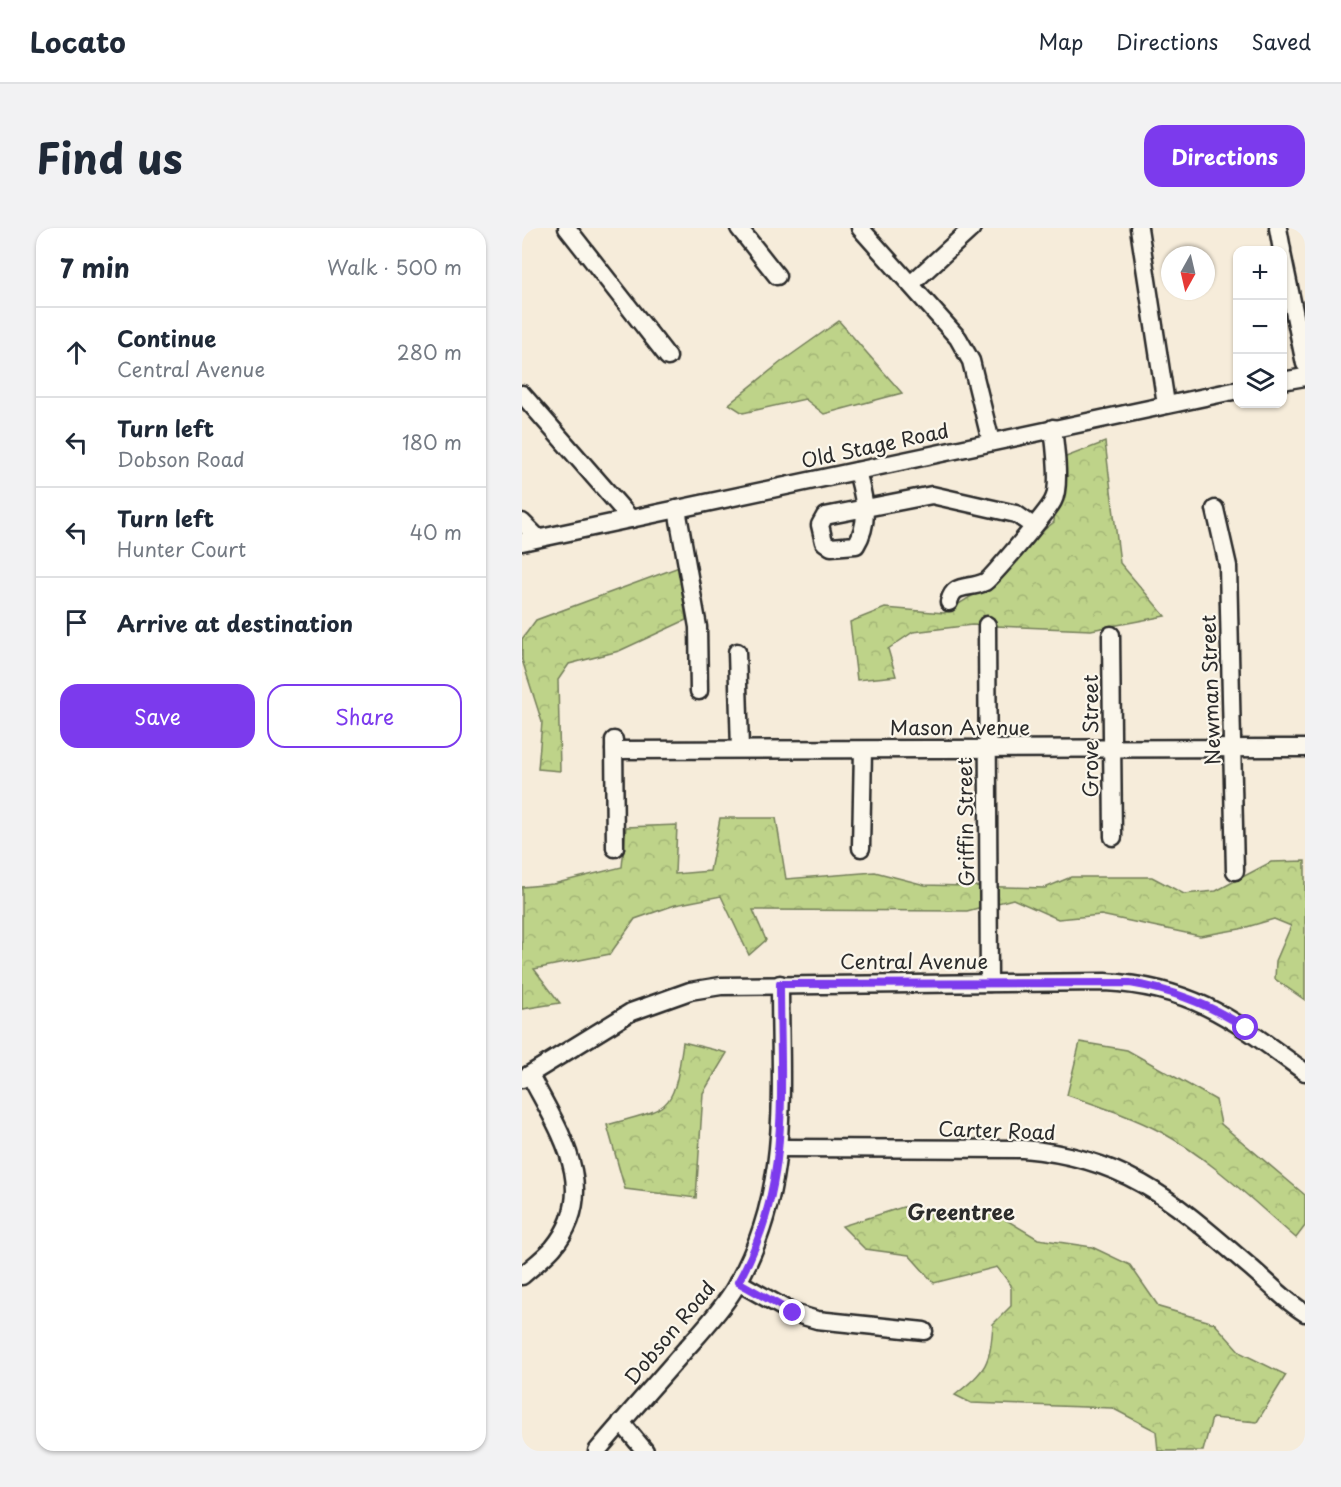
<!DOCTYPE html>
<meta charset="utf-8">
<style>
:root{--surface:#fff;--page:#f2f2f3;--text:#1f2937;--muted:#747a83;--line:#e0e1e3;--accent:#7c3aed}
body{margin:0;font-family:"Playpen Sans",sans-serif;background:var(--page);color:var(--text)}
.controls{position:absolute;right:18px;top:18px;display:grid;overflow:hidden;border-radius:12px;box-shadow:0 2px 4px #0004}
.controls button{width:54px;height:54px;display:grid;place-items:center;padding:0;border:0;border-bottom:2px solid var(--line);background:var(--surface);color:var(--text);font:30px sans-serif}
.compass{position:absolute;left:639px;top:18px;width:54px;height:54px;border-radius:50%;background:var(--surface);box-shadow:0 2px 4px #0004;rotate:188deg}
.stop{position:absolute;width:18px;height:18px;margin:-14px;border:4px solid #7c3aed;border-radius:50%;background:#fff}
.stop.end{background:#7c3aed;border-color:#fff;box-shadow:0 2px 6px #0008}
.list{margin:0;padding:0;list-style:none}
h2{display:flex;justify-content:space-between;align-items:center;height:78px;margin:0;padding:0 24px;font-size:26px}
h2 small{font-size:20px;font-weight:400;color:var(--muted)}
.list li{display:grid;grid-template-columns:39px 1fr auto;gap:18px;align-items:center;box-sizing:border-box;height:90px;padding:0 24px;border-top:2px solid var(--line)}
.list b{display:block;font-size:22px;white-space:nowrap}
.list p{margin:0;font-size:20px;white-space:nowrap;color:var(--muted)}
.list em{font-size:20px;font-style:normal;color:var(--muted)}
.actions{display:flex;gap:12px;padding:18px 24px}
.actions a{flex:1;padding:14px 0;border:2px solid var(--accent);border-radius:18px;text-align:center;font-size:21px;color:var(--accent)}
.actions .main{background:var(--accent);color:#fff}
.icon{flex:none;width:33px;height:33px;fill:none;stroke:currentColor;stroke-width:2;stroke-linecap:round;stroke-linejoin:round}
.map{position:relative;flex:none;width:783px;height:1223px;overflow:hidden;border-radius:18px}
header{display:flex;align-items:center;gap:36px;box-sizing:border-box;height:84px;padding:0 30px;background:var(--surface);border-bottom:2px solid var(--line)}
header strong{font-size:28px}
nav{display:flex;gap:33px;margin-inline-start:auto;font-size:21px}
.intro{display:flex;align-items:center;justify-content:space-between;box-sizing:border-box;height:144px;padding:0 36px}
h1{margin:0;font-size:42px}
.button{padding:15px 27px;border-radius:18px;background:var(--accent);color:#fff;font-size:21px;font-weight:700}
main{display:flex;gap:36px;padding:0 36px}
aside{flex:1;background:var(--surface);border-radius:18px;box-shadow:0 2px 4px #0004}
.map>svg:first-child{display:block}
</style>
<header>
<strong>Locato</strong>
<nav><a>Map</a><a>Directions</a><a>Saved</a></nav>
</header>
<div class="intro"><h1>Find us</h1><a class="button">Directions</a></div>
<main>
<aside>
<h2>7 min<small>Walk · 500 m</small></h2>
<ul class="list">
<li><svg class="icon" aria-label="ahead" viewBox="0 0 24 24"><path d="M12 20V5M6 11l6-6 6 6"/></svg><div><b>Continue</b><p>Central Avenue</p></div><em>280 m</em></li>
<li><svg class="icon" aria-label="left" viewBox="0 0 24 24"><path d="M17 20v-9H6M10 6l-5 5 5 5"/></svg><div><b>Turn left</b><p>Dobson Road</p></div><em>180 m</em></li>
<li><svg class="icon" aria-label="left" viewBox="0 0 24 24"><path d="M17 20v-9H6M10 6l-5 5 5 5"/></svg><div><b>Turn left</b><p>Hunter Court</p></div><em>40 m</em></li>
<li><svg class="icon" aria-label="arrive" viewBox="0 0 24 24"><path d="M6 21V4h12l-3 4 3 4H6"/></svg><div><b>Arrive at destination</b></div></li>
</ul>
<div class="actions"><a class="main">Save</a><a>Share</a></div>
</aside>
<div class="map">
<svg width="783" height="1223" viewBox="0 0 783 1223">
<defs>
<pattern id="forest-crowns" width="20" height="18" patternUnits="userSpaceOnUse" patternTransform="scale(1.5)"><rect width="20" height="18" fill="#bed389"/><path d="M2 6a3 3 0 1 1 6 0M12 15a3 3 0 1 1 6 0" fill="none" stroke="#a3b576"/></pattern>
</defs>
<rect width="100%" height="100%" fill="#f6ecda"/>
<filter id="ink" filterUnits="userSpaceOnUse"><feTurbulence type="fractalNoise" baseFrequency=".0167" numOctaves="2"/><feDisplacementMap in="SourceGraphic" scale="12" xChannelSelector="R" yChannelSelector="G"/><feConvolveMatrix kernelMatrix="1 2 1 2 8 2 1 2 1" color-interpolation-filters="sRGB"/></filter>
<g filter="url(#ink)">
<g fill="url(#forest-crowns)" stroke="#747f5a" stroke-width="1.5">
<polygon points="317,93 380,165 302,186 283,171 221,185 207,176 259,134"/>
<polygon points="583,214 598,335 643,388 569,402 450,397 391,404 366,421 374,448 335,452 328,394 363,380 422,385 463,360 504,316 532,294 536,232"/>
<polygon points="157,339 164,392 97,423 47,436 36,452 38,543 16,541 20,494 0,432 0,411 14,392"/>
<polygon points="198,590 254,590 264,651 353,644 403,657 523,660 549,649 630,649 662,666 694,663 749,634 783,633 783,772 753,751 754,733 769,698 752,691 718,701 678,708 579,687 536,691 491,671 445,683 231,682 244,712 227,727 199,668 153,677 113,691 88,726 12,741 38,775 0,781 0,659 31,656 100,639 104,599 155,597 153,646 188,643"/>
<path d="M 161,814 L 205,825 L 181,865 L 174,970 L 103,961 L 85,897 C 151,879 151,884 161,814 Z"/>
<path d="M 558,814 L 605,822 L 694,872 L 699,896 L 783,967 L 783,998 L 774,1010 C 732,974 689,931 639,904 C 609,888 577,878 545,867 Z"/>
<path d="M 381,979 L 476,987 L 516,1011 L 570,1019 L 608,1037 L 637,1079 L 692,1095 L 719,1125 L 764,1147 L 735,1194 L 690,1190 L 681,1223 L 636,1223 L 634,1203 L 590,1180 L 449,1175 L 433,1167 C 465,1141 468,1137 471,1096 L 489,1078 L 489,1057 L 475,1039 L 412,1055 L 387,1027 L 343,1021 L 320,998 Z"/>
</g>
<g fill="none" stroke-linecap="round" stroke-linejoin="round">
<defs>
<g id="minor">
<polyline points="45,0 146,129"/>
<polyline points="217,0 255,48"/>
<polyline points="338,0 436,110 449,133 469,214"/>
<polyline points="617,0 644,176"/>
<polyline points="756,0 760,22"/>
<polyline points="760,25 783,136"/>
<polyline points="389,56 450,0"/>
<polyline points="760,153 783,149"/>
<polyline points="0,166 109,291"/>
<path d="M 335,243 C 342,270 349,292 334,317 L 309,319 L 302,314 L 298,297 L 303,288 L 410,267 L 494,286 L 511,298"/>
<polyline points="155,281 176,399 177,463"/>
<polyline points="693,281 706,338 713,643"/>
<polyline points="0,294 16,310"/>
<polyline points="0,314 716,162"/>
<path d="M 427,374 C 432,354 446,362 463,354 C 469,351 527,282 531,273 C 539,259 533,217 531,200"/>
<polyline points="465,397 467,755"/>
<polyline points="589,407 591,609"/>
<polyline points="215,424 218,521"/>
<polyline points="92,512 93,620"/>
<polyline points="92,522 783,520"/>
<polyline points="339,620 341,522"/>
<path d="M 0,851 L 109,784 L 168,763 L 199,758 L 583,754 C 673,759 713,793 783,844"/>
<path d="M 258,920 L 501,921 C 606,930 651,973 727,1038 C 746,1054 762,1072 783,1085"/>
<path d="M 0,1048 C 10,1039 22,1030 31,1020 C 80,961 36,902 8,847"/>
<polyline points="216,1054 271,1085 295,1092 402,1103"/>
<polyline points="99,1194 123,1223"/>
<path d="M 75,1223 C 102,1191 129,1161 156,1130 C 175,1108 196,1087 211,1063 C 270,966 258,864 258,756"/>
</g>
</defs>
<use href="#minor" stroke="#2b2b2b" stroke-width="21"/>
<use href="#minor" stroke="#fbf7ec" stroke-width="16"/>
</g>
</g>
<g fill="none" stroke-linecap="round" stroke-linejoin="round" filter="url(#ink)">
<path stroke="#7c3aed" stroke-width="8" d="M 271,1085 L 216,1054 C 270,960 258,860 258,756 L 608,755 C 651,762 687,776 724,800"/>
</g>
<g text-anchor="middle" stroke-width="4.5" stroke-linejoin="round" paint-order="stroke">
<g font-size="20" fill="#2b2b2b" stroke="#fbf7ec">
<text transform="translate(353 218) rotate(-12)" y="7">Old Stage Road</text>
<text transform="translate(689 462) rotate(-92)" y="7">Newman Street</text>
<text x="438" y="507">Mason Avenue</text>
<text transform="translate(569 508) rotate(-90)" y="7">Grove Street</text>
<text transform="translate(444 594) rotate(-91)" y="7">Griffin Street</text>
<text x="392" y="741">Central Avenue</text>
<text transform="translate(475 903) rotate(2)" y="7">Carter Road</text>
<text transform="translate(148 1105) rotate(-50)" y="7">Dobson Road</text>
</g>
<g font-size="21" font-weight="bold" fill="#2b2b2b" stroke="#fbf7ec">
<text x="439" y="992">Greentree</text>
</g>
</g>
</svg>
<div class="controls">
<button>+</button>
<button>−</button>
<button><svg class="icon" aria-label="layers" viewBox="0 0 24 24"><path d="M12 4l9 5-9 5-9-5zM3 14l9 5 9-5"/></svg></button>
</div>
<svg class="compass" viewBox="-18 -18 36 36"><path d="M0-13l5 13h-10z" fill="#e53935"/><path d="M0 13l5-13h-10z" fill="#747a83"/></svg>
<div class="stop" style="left:724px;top:800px"></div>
<div class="stop end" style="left:271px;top:1085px"></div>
</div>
</main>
